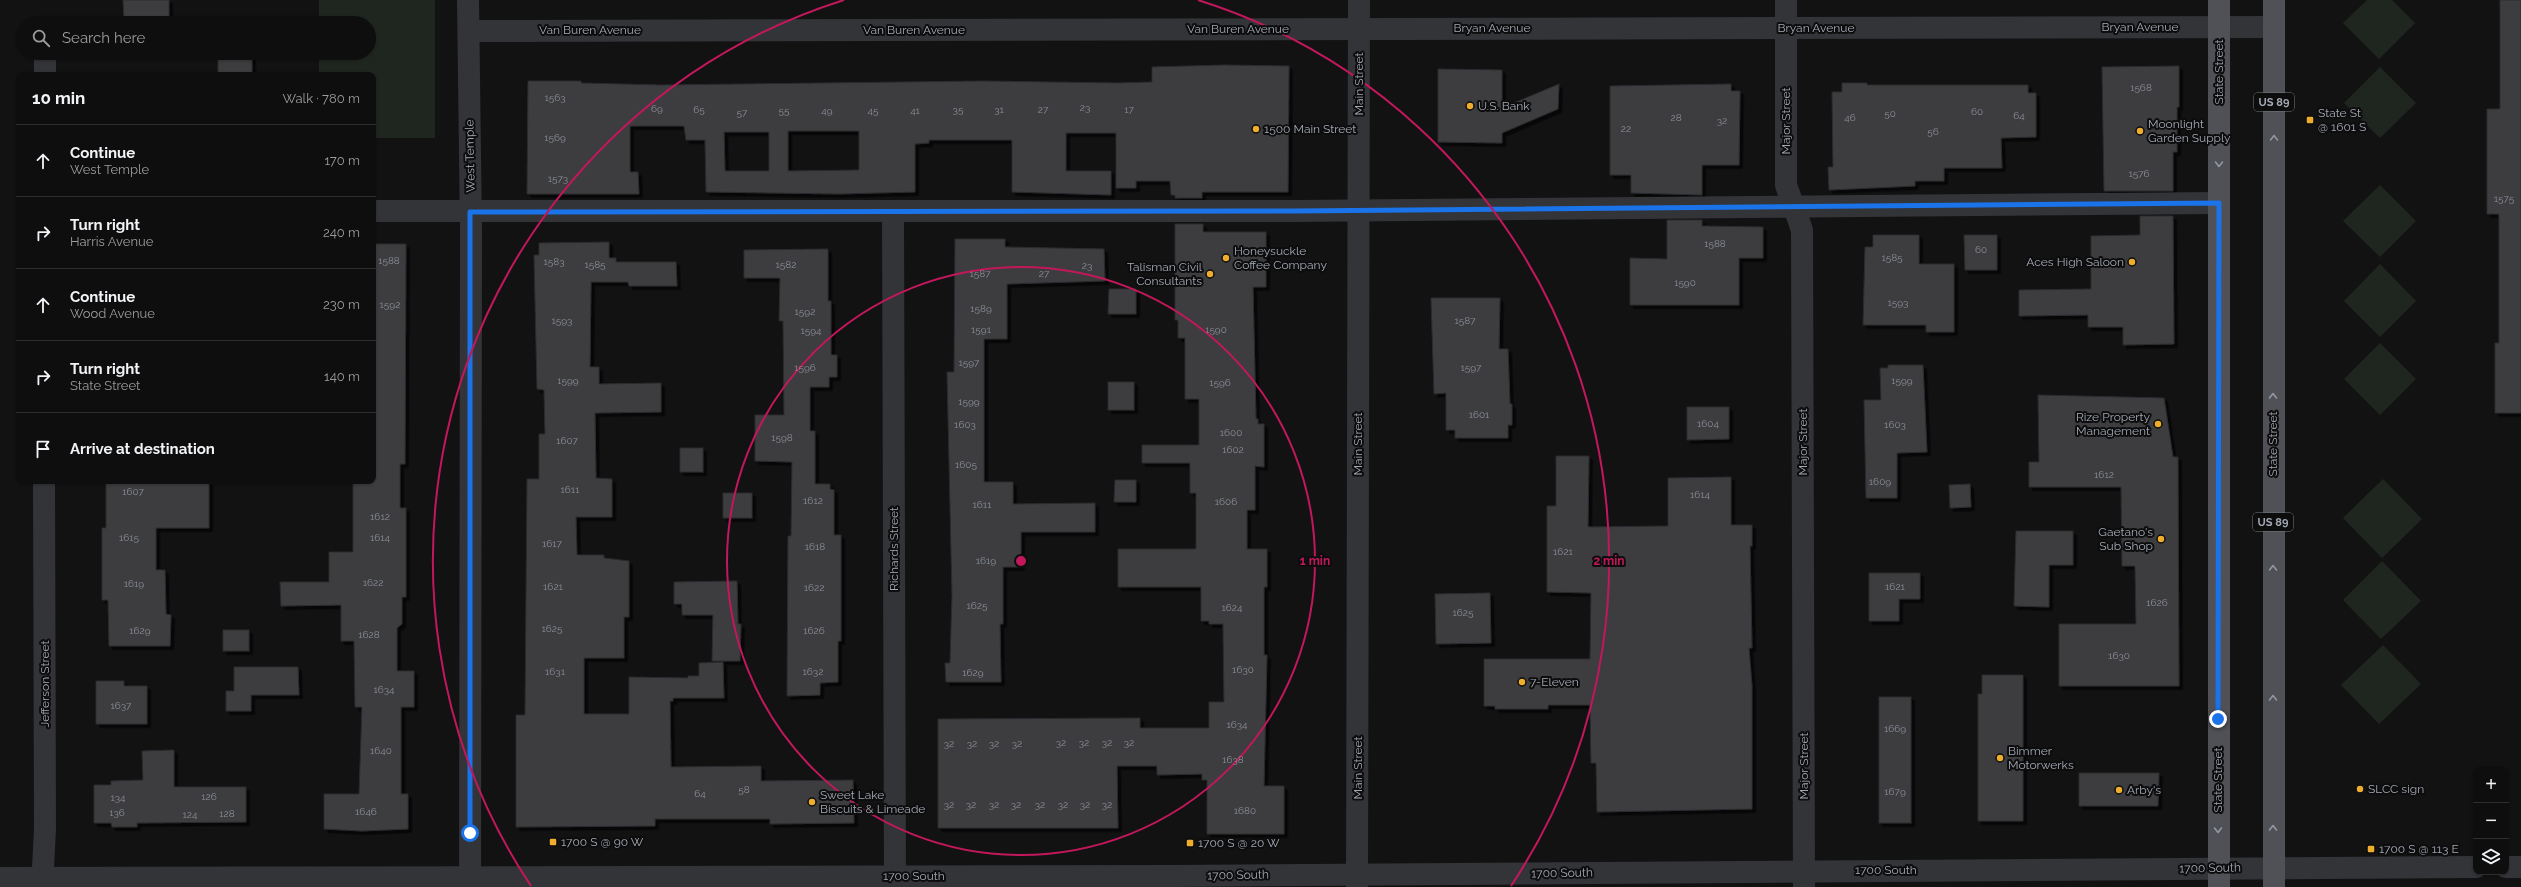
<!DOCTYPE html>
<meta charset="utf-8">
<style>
:root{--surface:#0e0e0e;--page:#1c1c1c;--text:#f1f3f6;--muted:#9b9c9e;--line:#2e2e2e}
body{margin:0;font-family:Raleway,sans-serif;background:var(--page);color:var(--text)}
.controls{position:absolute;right:12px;bottom:12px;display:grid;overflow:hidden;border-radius:8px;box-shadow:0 1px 3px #0004}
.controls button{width:36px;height:36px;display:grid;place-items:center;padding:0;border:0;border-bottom:1px solid var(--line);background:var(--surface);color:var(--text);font:20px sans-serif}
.stop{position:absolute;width:12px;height:12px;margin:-9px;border:3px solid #1a73e8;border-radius:50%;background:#fff}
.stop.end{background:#1a73e8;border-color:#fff;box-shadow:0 1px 4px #0008}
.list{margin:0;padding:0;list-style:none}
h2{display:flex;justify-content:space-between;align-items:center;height:52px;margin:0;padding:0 16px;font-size:17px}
h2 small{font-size:13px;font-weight:400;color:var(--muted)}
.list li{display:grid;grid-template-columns:26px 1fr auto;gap:12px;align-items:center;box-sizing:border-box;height:72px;padding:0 16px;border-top:1px solid var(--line)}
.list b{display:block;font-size:15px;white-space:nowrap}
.list p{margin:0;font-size:13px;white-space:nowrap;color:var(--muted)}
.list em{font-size:13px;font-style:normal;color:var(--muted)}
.icon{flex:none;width:22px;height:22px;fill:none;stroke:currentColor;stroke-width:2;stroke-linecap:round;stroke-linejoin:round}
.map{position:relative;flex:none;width:2521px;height:887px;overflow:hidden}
.search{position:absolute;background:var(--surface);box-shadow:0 1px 3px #0004;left:16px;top:16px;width:360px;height:44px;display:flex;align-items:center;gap:10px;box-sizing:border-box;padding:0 14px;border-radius:22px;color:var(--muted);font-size:15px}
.panel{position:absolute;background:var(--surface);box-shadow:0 1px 3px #0004;left:16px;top:72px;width:360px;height:412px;border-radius:8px}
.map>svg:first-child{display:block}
</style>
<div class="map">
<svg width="2521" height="887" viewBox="0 0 2521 887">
<defs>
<filter id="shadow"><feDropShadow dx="3.5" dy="3.5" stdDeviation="0" flood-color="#0009"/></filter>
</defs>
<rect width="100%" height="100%" fill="#121213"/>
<g fill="#1e261f">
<polygon points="319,0 435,0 435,138 373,138 373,75 319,75 319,53 369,53 369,23 319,23"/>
<polygon points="2367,0 2392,0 2415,23 2379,59 2343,23"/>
<polygon points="2380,67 2416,103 2380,138 2344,103"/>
<polygon points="2380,185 2416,221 2380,257 2343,221"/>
<polygon points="2380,264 2416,301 2380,337 2344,301"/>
<polygon points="2380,343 2416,379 2380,415 2344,379"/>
<polygon points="2383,479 2422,519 2382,558 2343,518"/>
<polygon points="2382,561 2421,601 2381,639 2343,600"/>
<polygon points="2383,645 2421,684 2379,724 2341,685"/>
</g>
<g fill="#3c3d40" stroke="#2c2c2f" fill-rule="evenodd" filter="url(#shadow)">
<polygon points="123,0 169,0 169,18 124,19"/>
<polygon points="2500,0 2521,0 2521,413 2495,413 2495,343 2499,343 2499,214 2487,214 2487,109 2500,109"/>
<rect x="218" y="53" width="34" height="22"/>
<path d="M 1225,65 L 1289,66 L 1288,192 L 1202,192 L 1202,198 L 1175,198 L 1175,195 L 1171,195 L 1170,181 L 1136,181 L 1136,188 L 1116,188 L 1116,133 L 1066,133 L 1066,171 L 1111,171 L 1111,195 L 1012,192 L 1012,140 L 929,140 L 929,143 L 915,144 L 915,192 L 839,194 L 706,192 L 705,140 L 686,140 L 684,126 L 630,126 L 630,172 L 638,172 L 639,194 L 527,194 L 528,81 L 581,81 L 581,83 L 661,85 L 983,81 L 1119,83 L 1152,82 L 1152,67 ZM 788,131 L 859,131 L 859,170 L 788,171 ZM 724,132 L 769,132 L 769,171 L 725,171 Z"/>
<polygon points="2179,66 2179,107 2177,107 2177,152 2173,152 2173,191 2104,191 2102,67"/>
<polygon points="1438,69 1502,70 1502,108 1559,84 1558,109 1502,133 1502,143 1438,142"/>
<polygon points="1842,83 1867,83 1867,85 2028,85 2028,93 2036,93 2036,137 2001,138 2002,168 1944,168 1944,181 1915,181 1915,186 1829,190 1828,167 1833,167 1832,92 1842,92"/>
<polygon points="1731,84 1731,91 1740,91 1739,165 1702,165 1702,195 1631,193 1631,175 1610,175 1610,86"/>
<polygon points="2140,216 2173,216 2174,344 2123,345 2123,327 2088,327 2088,315 2019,316 2019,290 2091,289 2091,236 2140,235"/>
<polygon points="1667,220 1702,220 1702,226 1763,227 1763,258 1739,258 1739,305 1630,305 1630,258 1667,259"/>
<polygon points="1175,224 1203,224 1203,232 1266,232 1266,287 1253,287 1256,419 1258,419 1258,424 1264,424 1264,467 1255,466 1255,510 1247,510 1247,549 1267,549 1267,587 1264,587 1264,655 1267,655 1264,786 1284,786 1284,834 1207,834 1207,780 1202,780 1202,774 1157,775 1157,766 1117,766 1118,828 938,828 938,719 1140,718 1140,728 1209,728 1209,702 1224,702 1223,624 1209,624 1209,621 1201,621 1201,587 1118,587 1118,549 1196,549 1196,493 1190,493 1190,463 1142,463 1142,445 1199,445 1199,399 1185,399 1185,338 1178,338 1178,320 1175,320"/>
<polygon points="1873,235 1919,235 1919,264 1954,264 1954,332 1926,332 1926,325 1863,325 1865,247 1873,247"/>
<polygon points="1964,235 1997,235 1997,270 1965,270"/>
<polygon points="955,239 1005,239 1005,247 1104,249 1105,281 1007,284 1007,339 984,339 984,482 1013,482 1013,504 1095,503 1095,532 1021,532 1021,567 1003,567 1003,624 1000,624 1001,682 946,682 945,663 950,663 952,596 947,372 954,372"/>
<polygon points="609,242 609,258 616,258 616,262 676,262 677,286 629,286 628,282 591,282 590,367 599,367 599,384 661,383 661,412 595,413 596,478 612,479 612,517 576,517 577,555 604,555 604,558 629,561 629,617 624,617 624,658 584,658 584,714 629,714 629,677 688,678 688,676 699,676 699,663 723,662 724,698 673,698 673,701 670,701 671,767 761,766 761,781 853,780 854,823 770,824 770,819 655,819 655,826 516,827 516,715 525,715 527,479 539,479 539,434 545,434 544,390 537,389 534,255 539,255 539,243"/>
<polygon points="373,244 406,244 405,464 400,464 400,508 406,508 406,597 402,597 402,624 397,628 397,671 414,671 414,707 401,707 401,794 408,794 408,829 362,831 324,829 324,794 359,794 362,707 355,707 354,641 341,641 341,605 281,606 280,582 329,582 329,552 353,552 353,481 373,481"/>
<polygon points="828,249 828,301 831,301 831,355 837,355 837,377 829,377 829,387 810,387 810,431 815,431 815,484 830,484 830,489 834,490 834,535 841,535 841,641 838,641 838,682 820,683 820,695 787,696 788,536 791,536 792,462 755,461 755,415 784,415 783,321 779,321 780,278 744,278 744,250"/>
<polygon points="1109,289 1136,289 1136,314 1108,314"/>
<polygon points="1431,298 1500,298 1499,349 1508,349 1510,404 1512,404 1512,425 1508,425 1508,438 1455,438 1455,430 1446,430 1446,393 1434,394"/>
<polygon points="1888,365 1923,365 1927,452 1897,453 1897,498 1866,498 1864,400 1881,400 1880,368 1888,368"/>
<rect x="1108" y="382" width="26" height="28"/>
<polygon points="2038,395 2164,398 2173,457 2178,457 2179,686 2059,686 2059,624 2136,624 2135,566 2122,566 2121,487 2029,487 2029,462 2039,462"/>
<polygon points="1687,407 1729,407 1729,439 1687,440"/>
<rect x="680" y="448" width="23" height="24"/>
<polygon points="1556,456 1589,456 1588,527 1668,526 1668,478 1731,477 1731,525 1752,525 1752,546 1750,546 1752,648 1749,648 1752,686 1752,809 1597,812 1596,763 1591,763 1590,705 1548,705 1548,709 1495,709 1495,706 1484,706 1484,659 1590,659 1591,593 1547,592 1547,506 1556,506"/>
<polygon points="1115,480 1136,480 1136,502 1114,502"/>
<polygon points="106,481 209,481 209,528 156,528 156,570 165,570 166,614 171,615 170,646 109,646 108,600 102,600 102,528 106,528"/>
<polygon points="1970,484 1971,507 1950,508 1949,485"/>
<rect x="723" y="493" width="29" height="25"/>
<polygon points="2016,531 2073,531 2073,565 2049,565 2049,607 2014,606"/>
<polygon points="1869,573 1920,573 1920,599 1899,599 1899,621 1869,621"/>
<polygon points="737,581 738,624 741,624 740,661 712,661 713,615 682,615 682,604 674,604 674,582"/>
<polygon points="1490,593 1491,643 1436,644 1435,594"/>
<rect x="223" y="630" width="26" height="21"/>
<polygon points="234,667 298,667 299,695 251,695 251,711 226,711 226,691 234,691"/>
<polygon points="1982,675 2023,675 2023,821 1978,821 1978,694 1982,694"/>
<polygon points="96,681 124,681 124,686 147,686 147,724 96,724"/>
<rect x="1879" y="697" width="32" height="126"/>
<polygon points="174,750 174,787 246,787 246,822 137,823 137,827 112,827 111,823 94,823 94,785 111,785 111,781 143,780 142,751"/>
<polygon points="2079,773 2159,773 2158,806 2079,806"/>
</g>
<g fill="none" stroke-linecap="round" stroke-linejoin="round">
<g stroke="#333438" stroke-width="22">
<polyline points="468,0 471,232 470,887"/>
<polyline points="1786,0 1786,185 1802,230 1804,887"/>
<polyline points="469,31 2274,27"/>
<polyline points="45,75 45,53"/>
<polyline points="373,211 1294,211 2219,203"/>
<polyline points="893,211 895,887"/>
<polyline points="2506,867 2521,867"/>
<polyline points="0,878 1172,876 2476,867"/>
<polyline points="42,887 45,829 44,481"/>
<polyline points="1357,887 1359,0"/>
</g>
<g stroke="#4f5157" stroke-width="22">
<polyline points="2219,887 2219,0"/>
<polyline points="2274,887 2274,0"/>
</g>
</g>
<defs><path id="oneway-chevron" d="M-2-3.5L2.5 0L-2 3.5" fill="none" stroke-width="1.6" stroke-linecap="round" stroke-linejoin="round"/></defs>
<g stroke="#9297a1">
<use href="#oneway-chevron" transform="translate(2274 138) rotate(-90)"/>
<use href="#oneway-chevron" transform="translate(2219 164) rotate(90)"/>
<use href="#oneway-chevron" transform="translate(2273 396) rotate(-90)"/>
<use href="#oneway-chevron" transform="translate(2273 568) rotate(-90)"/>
<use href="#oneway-chevron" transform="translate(2273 698) rotate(-90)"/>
<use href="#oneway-chevron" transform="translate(2273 828) rotate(-90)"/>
<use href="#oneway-chevron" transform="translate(2218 830) rotate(89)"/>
</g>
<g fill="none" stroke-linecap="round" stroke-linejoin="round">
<polyline stroke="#1a73e8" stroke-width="5" points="470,833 470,212 1294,211 2219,203 2218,719"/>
</g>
<g fill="none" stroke="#c2185b" stroke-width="2">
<circle cx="1021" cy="561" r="294"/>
<path d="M531 886A588 588 0 0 1 844 0M1198 0A588 588 0 0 1 1511 886"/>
</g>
<g fill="#efad2e" stroke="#0d0d0e" stroke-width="1.5">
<circle cx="1470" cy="106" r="4"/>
<rect x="2306" y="116" width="8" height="8" rx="2"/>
<circle cx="1256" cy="129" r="4"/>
<circle cx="2140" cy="131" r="4"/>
<circle cx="1226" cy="258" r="4"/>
<circle cx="2132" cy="262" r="4"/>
<circle cx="1210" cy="274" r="4"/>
<circle cx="2158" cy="424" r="4"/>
<circle cx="2161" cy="539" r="4"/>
<circle cx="1522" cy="682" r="4"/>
<circle cx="2000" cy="758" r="4"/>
<circle cx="2360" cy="789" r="4"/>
<circle cx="2119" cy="790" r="4"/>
<circle cx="812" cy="802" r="4"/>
<rect x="549" y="838" width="8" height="8" rx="2"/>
<rect x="1186" y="839" width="8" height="8" rx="2"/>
<rect x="2367" y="845" width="8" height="8" rx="2"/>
</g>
<g text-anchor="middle" stroke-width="4" stroke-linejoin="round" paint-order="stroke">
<g font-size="10" fill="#898e97">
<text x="2141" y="91">1568</text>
<text x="555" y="101">1563</text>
<text x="1085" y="111">23</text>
<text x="657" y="112">69</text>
<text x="699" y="113">65</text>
<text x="958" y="113">35</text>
<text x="999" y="113">31</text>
<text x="1043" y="113">27</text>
<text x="1129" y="113">17</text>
<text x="784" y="114">55</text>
<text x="827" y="114">49</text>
<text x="873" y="114">45</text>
<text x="915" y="114">41</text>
<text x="1977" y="115">60</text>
<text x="742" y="116">57</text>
<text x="1890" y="117">50</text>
<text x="2019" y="119">64</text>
<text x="1676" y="121">28</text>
<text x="1850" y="121">46</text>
<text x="1722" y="124">32</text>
<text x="1626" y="132">22</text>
<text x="1933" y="135">56</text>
<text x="555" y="141">1569</text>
<text x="2139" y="177">1576</text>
<text x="558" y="182">1573</text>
<text x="2504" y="202">1575</text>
<text x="1715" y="247">1588</text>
<text x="1981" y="253">60</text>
<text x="1892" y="261">1585</text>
<text x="389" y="264">1588</text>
<text x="554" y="265">1583</text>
<text x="595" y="268">1585</text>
<text x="786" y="268">1582</text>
<text x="1087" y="269">23</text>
<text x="980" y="277">1587</text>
<text x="1044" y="277">27</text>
<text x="1685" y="286">1590</text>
<text x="1898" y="306">1593</text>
<text x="390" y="308">1592</text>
<text x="981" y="312">1589</text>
<text x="805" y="315">1592</text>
<text x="562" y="324">1593</text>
<text x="1465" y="324">1587</text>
<text x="981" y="333">1591</text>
<text x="1216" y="333">1590</text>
<text x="811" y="334">1594</text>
<text x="969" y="366">1597</text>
<text x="805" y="371">1596</text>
<text x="1471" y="371">1597</text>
<text x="568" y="384">1599</text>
<text x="1902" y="384">1599</text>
<text x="1220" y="386">1596</text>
<text x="969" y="405">1599</text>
<text x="1479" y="418">1601</text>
<text x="1708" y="427">1604</text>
<text x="965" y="428">1603</text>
<text x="1895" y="428">1603</text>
<text x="1231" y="436">1600</text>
<text x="782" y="441">1598</text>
<text x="567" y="444">1607</text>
<text x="1233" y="453">1602</text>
<text x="966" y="468">1605</text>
<text x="2104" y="478">1612</text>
<text x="1880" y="485">1609</text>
<text x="570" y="493">1611</text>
<text x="133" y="495">1607</text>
<text x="1700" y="498">1614</text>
<text x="813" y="504">1612</text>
<text x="1226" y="505">1606</text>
<text x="982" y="508">1611</text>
<text x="380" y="520">1612</text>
<text x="129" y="541">1615</text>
<text x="380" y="541">1614</text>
<text x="552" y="547">1617</text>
<text x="815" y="550">1618</text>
<text x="1563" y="555">1621</text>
<text x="986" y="564">1619</text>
<text x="373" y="586">1622</text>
<text x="134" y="587">1619</text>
<text x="553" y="590">1621</text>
<text x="1895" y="590">1621</text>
<text x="814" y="591">1622</text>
<text x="2157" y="606">1626</text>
<text x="977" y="609">1625</text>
<text x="1232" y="611">1624</text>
<text x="1463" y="616">1625</text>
<text x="552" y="632">1625</text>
<text x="140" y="634">1629</text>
<text x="814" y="634">1626</text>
<text x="369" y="638">1628</text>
<text x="2119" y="659">1630</text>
<text x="1243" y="673">1630</text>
<text x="555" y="675">1631</text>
<text x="813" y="675">1632</text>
<text x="973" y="676">1629</text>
<text x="384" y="693">1634</text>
<text x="121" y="709">1637</text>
<text x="1237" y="728">1634</text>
<text x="1895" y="732">1669</text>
<text x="1061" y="746">32</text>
<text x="1084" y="746">32</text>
<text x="1107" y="746">32</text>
<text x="1129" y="746">32</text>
<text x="949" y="747">32</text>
<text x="972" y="747">32</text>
<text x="994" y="747">32</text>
<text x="1017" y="747">32</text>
<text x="381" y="754">1640</text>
<text x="1233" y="763">1638</text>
<text x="744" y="793">58</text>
<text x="1895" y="795">1679</text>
<text x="700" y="797">64</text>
<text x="209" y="800">126</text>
<text x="118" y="801">134</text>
<text x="949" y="808">32</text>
<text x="971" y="808">32</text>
<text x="994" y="808">32</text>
<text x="1016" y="808">32</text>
<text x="1040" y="808">32</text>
<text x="1063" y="808">32</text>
<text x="1085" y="808">32</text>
<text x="1107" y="808">32</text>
<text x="1245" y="814">1680</text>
<text x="366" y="815">1646</text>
<text x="117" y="816">136</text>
<text x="227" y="817">128</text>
<text x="190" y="818">124</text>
</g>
<g fill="#0d0d0e" stroke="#767a82" stroke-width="1">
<rect x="2254" y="93" width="40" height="18" rx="3"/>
<rect x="2253" y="513" width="40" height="18" rx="3"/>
</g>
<g font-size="11" font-weight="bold" fill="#a3a9b4">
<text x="2274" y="106">US 89</text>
<text x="2273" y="526">US 89</text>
</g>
<g font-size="12" fill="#a3a9b4" stroke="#0d0d0e">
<text x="2140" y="31">Bryan Avenue</text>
<text x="1492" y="32">Bryan Avenue</text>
<text x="1816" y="32">Bryan Avenue</text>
<text x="1238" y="33">Van Buren Avenue</text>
<text x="590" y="34">Van Buren Avenue</text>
<text x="914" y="34">Van Buren Avenue</text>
<text transform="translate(2219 72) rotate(-90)" y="4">State Street</text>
<text transform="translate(1359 84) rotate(-90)" y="4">Main Street</text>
<text transform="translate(1786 121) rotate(-90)" y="4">Major Street</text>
<text transform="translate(470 156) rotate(-91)" y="4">West Temple</text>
<text transform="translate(1803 442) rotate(-90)" y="4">Major Street</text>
<text transform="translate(1358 444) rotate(-90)" y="4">Main Street</text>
<text transform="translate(2273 444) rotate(-90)" y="4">State Street</text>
<text transform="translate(894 549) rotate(-90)" y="4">Richards Street</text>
<text transform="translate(45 684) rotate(-90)" y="4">Jefferson Street</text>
<text transform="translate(1804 766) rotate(-90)" y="4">Major Street</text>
<text transform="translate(1358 768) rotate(-90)" y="4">Main Street</text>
<text transform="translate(2218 780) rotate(-90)" y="4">State Street</text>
<text transform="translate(2210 868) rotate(-1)" y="4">1700 South</text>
<text x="1886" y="874">1700 South</text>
<text transform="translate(1562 873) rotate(-1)" y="4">1700 South</text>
<text transform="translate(1238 875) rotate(-1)" y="4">1700 South</text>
<text x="914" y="880">1700 South</text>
</g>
<g font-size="12" fill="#a3a9b4" stroke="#0d0d0e" text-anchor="start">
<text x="1478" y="110">U.S. Bank</text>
<text x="2318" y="117">State St<tspan x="2318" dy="14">@ 1601 S</tspan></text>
<text x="2148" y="128">Moonlight<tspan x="2148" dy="14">Garden Supply</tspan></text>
<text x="1264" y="133">1500 Main Street</text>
<text x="1234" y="255">Honeysuckle<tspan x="1234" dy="14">Coffee Company</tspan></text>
<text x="2124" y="266" text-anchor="end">Aces High Saloon</text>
<text x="1202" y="271" text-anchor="end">Talisman Civil<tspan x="1202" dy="14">Consultants</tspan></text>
<text x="2150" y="421" text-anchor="end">Rize Property<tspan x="2150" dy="14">Management</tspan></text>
<text x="2153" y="536" text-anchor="end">Gaetano's<tspan x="2153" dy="14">Sub Shop</tspan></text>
<text x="1530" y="686">7-Eleven</text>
<text x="2008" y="755">Bimmer<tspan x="2008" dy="14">Motorwerks</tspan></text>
<text x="2368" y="793">SLCC sign</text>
<text x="2127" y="794">Arby's</text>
<text x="820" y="799">Sweet Lake<tspan x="820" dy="14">Biscuits &amp; Limeade</tspan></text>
<text x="561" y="846">1700 S @ 90 W</text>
<text x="1198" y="847">1700 S @ 20 W</text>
<text x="2379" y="853">1700 S @ 113 E</text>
</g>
</g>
<circle cx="1021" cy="561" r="6" fill="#c2185b" stroke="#0d0d0e" stroke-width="2"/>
<g font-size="12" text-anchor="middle" font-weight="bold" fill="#c2185b" stroke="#0d0d0e" stroke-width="4" stroke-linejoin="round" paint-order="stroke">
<text x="1315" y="565">1 min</text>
<text x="1609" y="565">2 min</text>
</g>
</svg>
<div class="controls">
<button>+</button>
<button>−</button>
<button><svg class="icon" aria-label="layers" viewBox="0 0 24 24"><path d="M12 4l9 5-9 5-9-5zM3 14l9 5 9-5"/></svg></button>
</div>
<div class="stop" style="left:470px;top:833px"></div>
<div class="stop end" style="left:2218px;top:719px"></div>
<div class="search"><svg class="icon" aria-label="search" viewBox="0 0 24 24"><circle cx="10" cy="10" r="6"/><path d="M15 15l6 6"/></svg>Search here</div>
<section class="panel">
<h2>10 min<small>Walk · 780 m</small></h2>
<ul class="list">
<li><svg class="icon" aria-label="ahead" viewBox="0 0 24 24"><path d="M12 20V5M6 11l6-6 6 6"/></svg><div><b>Continue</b><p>West Temple</p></div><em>170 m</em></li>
<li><svg class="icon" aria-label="right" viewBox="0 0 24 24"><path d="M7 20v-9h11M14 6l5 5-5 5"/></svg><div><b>Turn right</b><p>Harris Avenue</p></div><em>240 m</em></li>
<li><svg class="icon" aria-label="ahead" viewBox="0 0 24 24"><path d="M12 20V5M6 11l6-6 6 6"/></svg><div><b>Continue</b><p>Wood Avenue</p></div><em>230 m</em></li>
<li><svg class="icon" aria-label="right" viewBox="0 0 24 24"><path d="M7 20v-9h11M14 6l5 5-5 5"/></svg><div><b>Turn right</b><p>State Street</p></div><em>140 m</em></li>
<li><svg class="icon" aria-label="arrive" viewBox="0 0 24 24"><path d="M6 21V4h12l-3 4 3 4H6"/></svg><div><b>Arrive at destination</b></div></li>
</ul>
</section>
</div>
